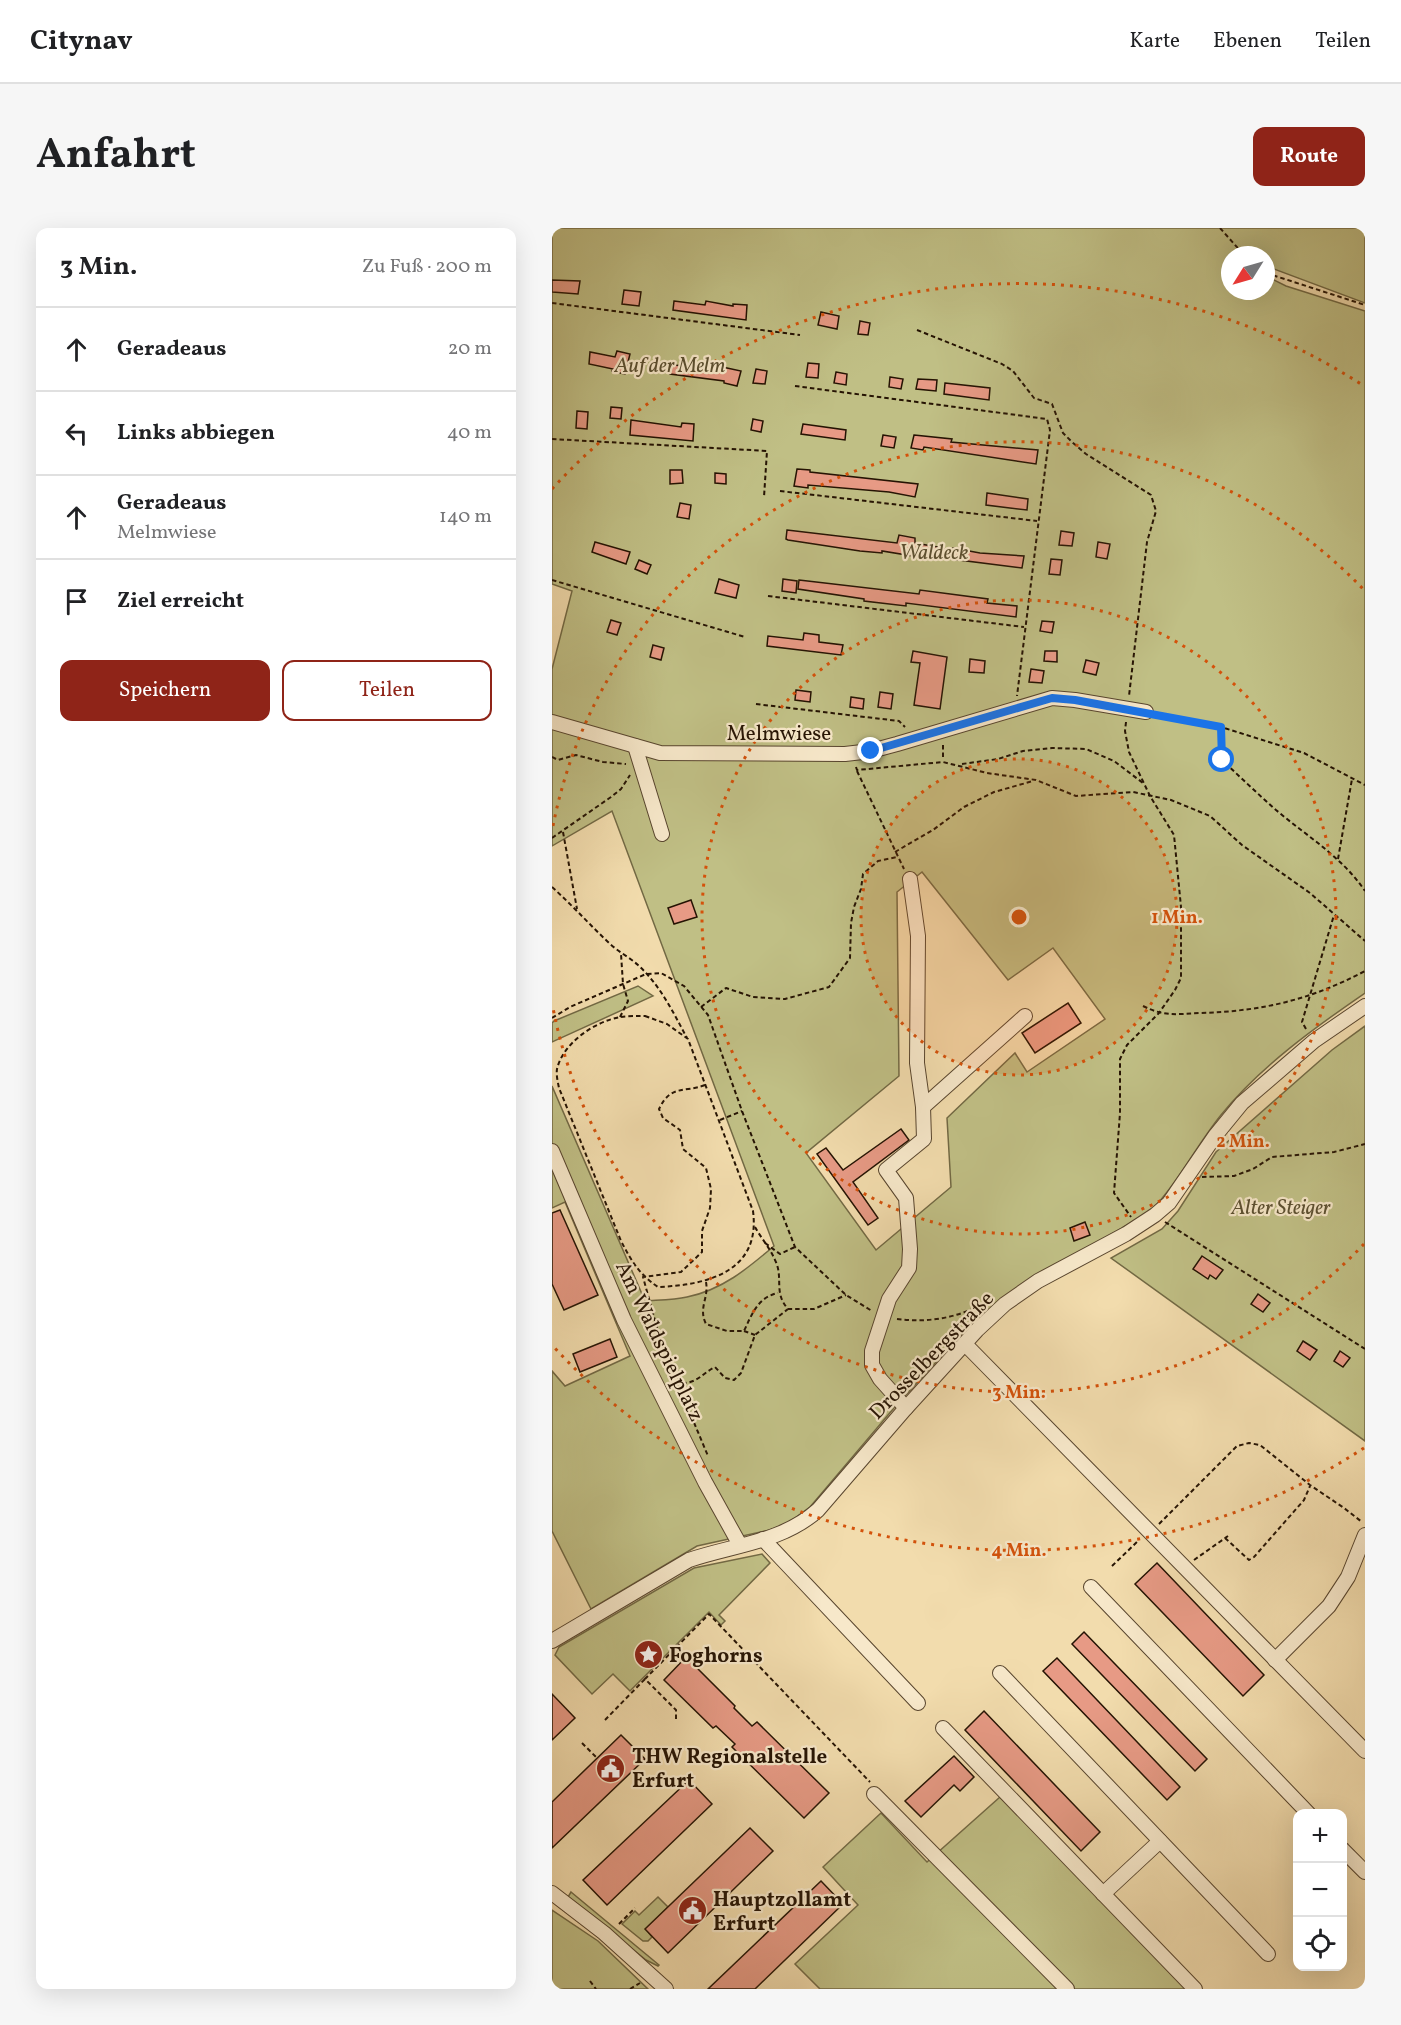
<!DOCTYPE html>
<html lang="de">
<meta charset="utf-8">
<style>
:root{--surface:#fff;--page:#f6f6f6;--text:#202124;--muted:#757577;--line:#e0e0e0;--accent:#8f2418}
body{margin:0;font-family:Vollkorn,serif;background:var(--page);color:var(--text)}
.controls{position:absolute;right:18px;bottom:18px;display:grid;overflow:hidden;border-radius:12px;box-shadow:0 6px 24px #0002}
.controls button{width:54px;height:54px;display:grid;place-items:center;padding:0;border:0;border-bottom:2px solid var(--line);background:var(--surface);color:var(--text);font:30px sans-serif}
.compass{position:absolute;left:669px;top:18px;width:54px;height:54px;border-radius:50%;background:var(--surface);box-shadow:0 6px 24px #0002;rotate:233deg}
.stop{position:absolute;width:18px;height:18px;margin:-14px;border:4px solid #1a73e8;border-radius:50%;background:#fff}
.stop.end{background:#1a73e8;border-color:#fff;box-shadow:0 2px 6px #0008}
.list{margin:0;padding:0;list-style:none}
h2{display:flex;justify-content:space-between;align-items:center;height:78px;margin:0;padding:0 24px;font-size:26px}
h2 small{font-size:20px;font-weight:400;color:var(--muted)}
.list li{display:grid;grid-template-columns:39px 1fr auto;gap:18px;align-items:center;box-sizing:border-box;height:84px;padding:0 24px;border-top:2px solid var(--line)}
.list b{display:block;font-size:22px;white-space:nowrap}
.list p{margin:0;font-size:20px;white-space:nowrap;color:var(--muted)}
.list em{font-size:20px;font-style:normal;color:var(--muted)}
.actions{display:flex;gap:12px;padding:18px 24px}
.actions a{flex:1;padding:14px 0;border:2px solid var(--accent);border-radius:12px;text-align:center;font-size:21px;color:var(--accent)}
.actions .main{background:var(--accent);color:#fff}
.icon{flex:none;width:33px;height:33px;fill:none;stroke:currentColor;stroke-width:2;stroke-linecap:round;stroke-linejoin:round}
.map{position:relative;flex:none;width:813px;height:1761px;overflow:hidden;border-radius:12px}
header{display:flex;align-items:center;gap:36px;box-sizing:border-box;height:84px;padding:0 30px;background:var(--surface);border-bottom:2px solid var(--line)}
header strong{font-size:28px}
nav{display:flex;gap:33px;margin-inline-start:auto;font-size:21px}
.intro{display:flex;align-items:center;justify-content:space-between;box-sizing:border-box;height:144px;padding:0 36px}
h1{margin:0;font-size:42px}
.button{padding:15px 27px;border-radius:12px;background:var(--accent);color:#fff;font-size:21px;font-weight:700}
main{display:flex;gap:36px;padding:0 36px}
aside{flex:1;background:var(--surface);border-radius:12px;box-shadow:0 6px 24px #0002}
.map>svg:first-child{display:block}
</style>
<header>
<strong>Citynav</strong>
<nav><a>Karte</a><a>Ebenen</a><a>Teilen</a></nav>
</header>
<div class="intro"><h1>Anfahrt</h1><a class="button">Route</a></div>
<main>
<aside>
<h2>3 Min.<small>Zu Fuß · 200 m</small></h2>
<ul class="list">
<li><svg class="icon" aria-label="ahead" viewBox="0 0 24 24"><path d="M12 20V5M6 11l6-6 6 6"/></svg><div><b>Geradeaus</b></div><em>20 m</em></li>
<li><svg class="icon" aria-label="left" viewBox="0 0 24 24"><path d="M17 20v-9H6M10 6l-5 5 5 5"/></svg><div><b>Links abbiegen</b></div><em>40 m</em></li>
<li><svg class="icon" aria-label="ahead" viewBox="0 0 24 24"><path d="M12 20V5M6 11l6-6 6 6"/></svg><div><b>Geradeaus</b><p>Melmwiese</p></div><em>140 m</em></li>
<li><svg class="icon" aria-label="arrive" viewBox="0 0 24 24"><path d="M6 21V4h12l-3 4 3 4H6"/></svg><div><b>Ziel erreicht</b></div></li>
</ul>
<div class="actions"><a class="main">Speichern</a><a>Teilen</a></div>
</aside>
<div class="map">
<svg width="813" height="1761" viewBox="0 0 813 1761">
<rect width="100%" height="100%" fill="#f2dcad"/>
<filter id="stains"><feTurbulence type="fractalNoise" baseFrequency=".00333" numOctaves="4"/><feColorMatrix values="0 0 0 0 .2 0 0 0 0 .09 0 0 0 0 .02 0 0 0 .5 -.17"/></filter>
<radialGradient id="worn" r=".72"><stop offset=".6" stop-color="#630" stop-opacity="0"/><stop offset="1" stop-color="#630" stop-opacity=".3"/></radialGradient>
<g fill="#c0bf85" stroke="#726944" stroke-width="1.5" fill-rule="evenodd">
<path d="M 0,0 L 813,0 L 813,75 L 714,38 L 714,27 L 678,27 L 678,63 L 714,63 L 714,48 L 734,58 L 813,83 L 813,765 C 762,800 708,839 669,887 C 644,918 626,955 598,984 L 471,1057 L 417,1098 L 342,1180 L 258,1279 L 236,1295 L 218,1302 L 145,1318 L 39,1381 L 0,1303 L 0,1143 L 13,1158 L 78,1128 L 13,974 L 0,980 L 0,858 L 93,1073 C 107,1072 122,1072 135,1069 C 170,1062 195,1041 222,1018 L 60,583 L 0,618 L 0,441 L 20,363 L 0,356 ZM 370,644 L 456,752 L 501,720 L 553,791 L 475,844 L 463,825 L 395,890 L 399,959 L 324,1022 L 254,925 L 347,848 L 345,664 Z"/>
<polygon points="86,758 101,768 0,814 0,795 2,793"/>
<polygon points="813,798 813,1213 559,1030 610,1001 626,983 664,924 780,822"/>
<polygon points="210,1326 218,1335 167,1387 173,1393 169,1397 157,1384 78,1463 61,1446 40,1466 3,1427 7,1419 142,1340"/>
<polygon points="448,1569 635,1761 268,1761 243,1736 306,1677 271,1639 329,1585 375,1634"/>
<polygon points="19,1664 107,1737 106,1738 94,1732 16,1669"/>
<polygon points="106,1669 116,1679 94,1701 100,1709 96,1713 91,1713 70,1696 83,1683 87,1687"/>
<polygon points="0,1682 46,1713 96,1761 0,1761"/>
</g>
<g fill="#e79a85" stroke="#251303" stroke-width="1.5">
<polygon points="0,52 28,53 26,66 0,64"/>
<polygon points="72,62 89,64 87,78 70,76"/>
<polygon points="122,73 153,77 154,73 181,78 181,76 195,77 194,92 121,82"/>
<polygon points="269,84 287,88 285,101 266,97"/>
<polygon points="308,93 318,95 316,107 306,106"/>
<polygon points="65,123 78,126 73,146 60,143 61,141 37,136 38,124 63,129"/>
<polygon points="256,135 267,136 266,150 254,149"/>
<polygon points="119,137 175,140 189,143 185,158 172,155 172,153 118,146"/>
<polygon points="204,141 215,143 213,156 201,155"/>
<polygon points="284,144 295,146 294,157 282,155"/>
<polygon points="338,149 351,151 349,161 337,159"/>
<polygon points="366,151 385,152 384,163 364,161"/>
<polygon points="393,155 438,160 437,172 392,166"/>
<polygon points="59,179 70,180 69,191 58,190"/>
<polygon points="25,183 36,184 35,201 24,200"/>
<polygon points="201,191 211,193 209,204 199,202"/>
<polygon points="79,192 129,199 130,195 142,196 141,213 78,207"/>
<polygon points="251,196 294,202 293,212 249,206"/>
<polygon points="331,207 344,209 342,220 329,218"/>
<polygon points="362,207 400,211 399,214 486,222 484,236 372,219 371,222 359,220"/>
<polygon points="245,241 258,242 258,244 366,256 363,269 337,264 256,257 256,260 242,258"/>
<polygon points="118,242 130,242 131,255 118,256"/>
<polygon points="163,245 174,246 174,256 163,255"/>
<polygon points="435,265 476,271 475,282 434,277"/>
<polygon points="128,275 139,277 137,291 125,289"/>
<polygon points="235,302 345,315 347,307 363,310 363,315 392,320 390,331 361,325 361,328 330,323 330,325 308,323 236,312 234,311"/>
<polygon points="509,303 522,305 520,318 507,317"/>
<polygon points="43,314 78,324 74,336 40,324"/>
<polygon points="546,314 558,316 555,331 544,329"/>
<polygon points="401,320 428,325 472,328 470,340 399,331"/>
<polygon points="499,331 510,332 508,347 497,346"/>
<polygon points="87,332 99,337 95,346 83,341"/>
<polygon points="167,351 187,357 184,370 163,365"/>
<polygon points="231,351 245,353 244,365 230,363"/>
<polygon points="247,352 367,366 368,362 436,371 435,375 465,378 464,389 354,375 354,378 312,373 312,371 246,361"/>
<polygon points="59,392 69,395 65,407 55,404"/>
<polygon points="490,393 502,394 500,405 488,403"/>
<polygon points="252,405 267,407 267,414 291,417 289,427 215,418 216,408 251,412"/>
<polygon points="101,417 112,420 109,432 98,429"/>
<polygon points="361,423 395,429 388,481 362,477 368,435 359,434"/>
<polygon points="493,423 505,423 505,434 492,433"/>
<polygon points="418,431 433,433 432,445 417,444"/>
<polygon points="534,432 547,435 544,447 531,444"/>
<polygon points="479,441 492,443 490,455 477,454"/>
<polygon points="244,462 259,464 258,474 243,472"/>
<polygon points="328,464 341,466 339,481 326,479"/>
<polygon points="299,469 312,471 311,481 298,479"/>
<polygon points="139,672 145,689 122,696 116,680"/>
<polygon points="516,775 529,795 483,825 470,805"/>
<polygon points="349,901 357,912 301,954 326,990 316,997 265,926 274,920 291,942"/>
<polygon points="8,982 46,1067 12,1082 0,1056 0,985"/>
<polygon points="533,994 538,1007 522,1013 518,1000"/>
<polygon points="650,1028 671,1042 664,1051 658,1047 656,1051 641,1041"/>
<polygon points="706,1066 718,1075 711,1084 699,1076"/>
<polygon points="58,1111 65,1129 28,1144 21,1126"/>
<polygon points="751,1113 765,1122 758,1132 745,1123"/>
<polygon points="788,1123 798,1130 791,1139 782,1133"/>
<polygon points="605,1335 712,1447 691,1468 583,1356"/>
<polygon points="532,1404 655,1531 643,1543 520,1416"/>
<polygon points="134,1429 183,1478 182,1480 200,1498 205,1494 277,1565 252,1590 180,1519 183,1516 164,1498 161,1500 112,1452"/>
<polygon points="505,1430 628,1559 615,1572 491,1443"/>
<polygon points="0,1466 23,1490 0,1512"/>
<polygon points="432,1483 548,1604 529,1623 413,1502"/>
<polygon points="69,1507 93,1531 0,1620 0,1574"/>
<polygon points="402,1528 422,1549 408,1563 402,1557 369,1589 353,1573"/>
<polygon points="137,1552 160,1576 55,1677 31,1652"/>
<polygon points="198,1600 221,1623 116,1725 93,1701"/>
<polygon points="269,1653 291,1676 203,1761 156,1761"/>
</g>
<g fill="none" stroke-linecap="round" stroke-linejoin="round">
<defs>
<g id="minor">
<polyline points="0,494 108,525 293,526 319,523 345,516 500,470 523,472 594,484"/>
<polyline points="83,518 110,606"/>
<polyline points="358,651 366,708 365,835 371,879"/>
<polyline points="0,923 72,1092 153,1254 188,1317"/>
<polyline points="413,1116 813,1523"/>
<polyline points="354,1180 328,1151 320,1137 320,1123 337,1071 357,1040 358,1021 354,970 334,942 372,911 371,879 473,788"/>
<polyline points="211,1311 366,1475"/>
<polyline points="539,1359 757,1586"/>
<path d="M 0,1413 L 137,1332 C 181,1317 231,1314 266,1282 L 354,1180 L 425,1102 L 453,1076 L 486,1053 L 574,1006 L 603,987 L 617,975 L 663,908 L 690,875 L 762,813 L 813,778"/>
<polyline points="723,1432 777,1378 796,1349 813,1307"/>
<polyline points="448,1445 716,1726"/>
<polyline points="391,1500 643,1761"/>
<polyline points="322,1566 515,1761"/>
<polyline points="790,1621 813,1644"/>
<polyline points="0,1665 52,1705 114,1761"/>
<polyline points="551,1666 608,1613"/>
</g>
</defs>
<use href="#minor" stroke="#58452e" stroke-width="16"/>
<g stroke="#251303" stroke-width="2" stroke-dasharray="4.5 3" stroke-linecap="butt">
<polyline points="668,0 692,27"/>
<polyline points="0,1 1,0"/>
<polyline points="714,45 813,77"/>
<polyline points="0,75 248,107"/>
<polyline points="365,102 450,136 461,143 482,170 500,176 511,205 520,214 534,226 599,267 604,283 595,314 577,468"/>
<polyline points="243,158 495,191 498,202 465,468"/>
<polyline points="0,211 215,223 212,269"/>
<polyline points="228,263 485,293"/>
<polyline points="0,352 193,409"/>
<polyline points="216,368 472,399"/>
<polyline points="204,476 347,493 353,499"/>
<polyline points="607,487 669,499 752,525 813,557"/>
<polyline points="574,494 573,503 577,524 598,568 622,607 629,679 629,750 623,762 607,785 575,817 568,831 568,885 562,965 579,989"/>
<path d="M 669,499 L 670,532 C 688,549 706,566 724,582 C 756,609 790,629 813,663"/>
<polyline points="391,517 391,532"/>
<polyline points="0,529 6,532 24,527 51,534 74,536"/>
<polyline points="410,536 446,531 471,523 500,520 534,521 562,533 591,555"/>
<polyline points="304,539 305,542 391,534 435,545 484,552 524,568 581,564 619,572 658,588 690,617 758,665 813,713"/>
<polyline points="305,543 352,641"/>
<polyline points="11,604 25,681"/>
<polyline points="0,610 59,569 69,561 78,547"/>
<polyline points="343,624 381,602 412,579 442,564 481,553"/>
<polyline points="786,631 800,551"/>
<path d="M 0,659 C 20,677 37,696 56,714 C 65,723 77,729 86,737 C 108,757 121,784 135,810"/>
<path d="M 591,778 C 613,789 625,786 649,785 C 711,783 758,772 813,743"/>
<polyline points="149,779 174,760 201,769 233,771 277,759 298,730 299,695 302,679 309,661 311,646 326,633 345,629"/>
<path d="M 93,788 L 115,796 L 136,811 L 201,983 C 209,1044 155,1057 106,1059 C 87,1046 80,1034 69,1013 L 7,860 C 6,855 4,847 5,841 C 11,815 43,793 69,789 C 76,788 85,788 93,788 Z"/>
<polyline points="68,789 76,773 71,756 69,726"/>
<polyline points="0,790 18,779 94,746 109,745 132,758 156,787 190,883 243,1019 294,1067 320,1083"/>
<polyline points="754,801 750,794 782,687"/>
<path d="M 153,857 C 132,865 119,856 107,881 L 111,890 L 128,902 L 131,921 L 154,940 L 159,961 L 158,980 L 150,1003 L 150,1024 L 129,1044 L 91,1049 L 110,1118 L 156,1228"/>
<polyline points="168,892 190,883"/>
<polyline points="650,949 682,948 701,941 720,929 782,924 813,916"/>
<polyline points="613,994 813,1121"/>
<path d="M 203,999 C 209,1010 218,1020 223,1032 C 232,1050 221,1064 236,1081 L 262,1081 L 294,1067"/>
<polyline points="213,1015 228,1026 243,1019"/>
<path d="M 154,1054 C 157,1070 146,1080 154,1096 L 175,1103 L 192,1103 C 200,1086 206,1069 226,1065"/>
<path d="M 345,1091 C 376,1095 407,1090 434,1074"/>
<polyline points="192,1103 203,1107"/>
<path d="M 125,1149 L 131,1155 C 145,1155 151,1145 163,1139 L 173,1150 L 182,1152 L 189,1145 L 203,1107 L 236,1081"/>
<polyline points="607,1296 685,1218 697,1215 708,1217 758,1257 792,1280 810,1294"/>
<polyline points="673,1310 697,1332 702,1329 752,1272 758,1258"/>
<polyline points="642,1332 676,1308"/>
<polyline points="560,1338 586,1313"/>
<polyline points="124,1491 124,1482 93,1451 157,1386 318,1554"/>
<polyline points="53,1492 93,1451"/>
<polyline points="30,1515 45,1530"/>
<polyline points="67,1696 83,1680"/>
<polyline points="38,1753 44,1761"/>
<polyline points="78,1761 88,1755"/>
</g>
<use href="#minor" stroke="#f7e8ca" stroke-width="14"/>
</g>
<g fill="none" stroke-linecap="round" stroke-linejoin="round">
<polyline stroke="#1a73e8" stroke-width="8" points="319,523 500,470 523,472 669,499 670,532"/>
</g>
<circle cx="467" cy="689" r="158" fill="#d4520b" fill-opacity=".12"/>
<g fill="none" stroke="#d4520b" stroke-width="3" stroke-dasharray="3 6">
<circle cx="467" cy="689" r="158"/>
<circle cx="467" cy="689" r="317"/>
<path d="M812 1016A475 475 0 0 1 1 780M1 598A475 475 0 0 1 812 362"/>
<path d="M812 1220A633 633 0 0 1 0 1117M0 261A633 633 0 0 1 812 158"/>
</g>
<defs>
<symbol id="sight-disc" viewBox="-11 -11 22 22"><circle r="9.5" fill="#8f2418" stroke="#f7e8ca"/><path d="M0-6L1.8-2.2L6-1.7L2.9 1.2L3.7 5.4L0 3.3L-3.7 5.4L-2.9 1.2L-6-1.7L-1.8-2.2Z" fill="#fff"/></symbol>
<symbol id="civic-disc" viewBox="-11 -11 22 22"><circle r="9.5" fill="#8f2418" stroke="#f7e8ca"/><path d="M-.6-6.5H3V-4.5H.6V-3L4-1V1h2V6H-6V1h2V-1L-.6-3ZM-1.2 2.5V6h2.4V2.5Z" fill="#fff"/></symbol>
</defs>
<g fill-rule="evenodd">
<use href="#sight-disc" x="80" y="1410" width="33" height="33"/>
<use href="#civic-disc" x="42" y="1524" width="33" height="33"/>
<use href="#civic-disc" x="124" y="1666" width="33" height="33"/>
</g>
<g text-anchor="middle" stroke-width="4.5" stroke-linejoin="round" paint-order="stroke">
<g font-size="21" font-style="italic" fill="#5b4f30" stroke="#f7e8ca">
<text x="118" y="144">Auf der Melm</text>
<text x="382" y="331">Waldeck</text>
<text x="729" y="986">Alter Steiger</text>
</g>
<g font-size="21" fill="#251303" stroke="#f7e8ca">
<text x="227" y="512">Melmwiese</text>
<text transform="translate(108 1113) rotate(64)" y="7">Am Waldspielplatz</text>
<text transform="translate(379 1127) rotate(-46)" y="7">Drosselbergstraße</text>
</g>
<g font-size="21" font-weight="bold" fill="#251303" stroke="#f7e8ca" text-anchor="start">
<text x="117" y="1434">Foghorns</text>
<text x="80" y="1535">THW Regionalstelle<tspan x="80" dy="24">Erfurt</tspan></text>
<text x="161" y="1678">Hauptzollamt<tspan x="161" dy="24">Erfurt</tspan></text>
</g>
</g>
<circle cx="467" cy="689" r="9" fill="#d4520b" stroke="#f7e8ca" stroke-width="3"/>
<g font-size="18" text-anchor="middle" font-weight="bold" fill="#d4520b" stroke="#f7e8ca" stroke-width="4.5" stroke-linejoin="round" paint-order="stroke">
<text x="625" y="695">1 Min.</text>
<text x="691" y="919">2 Min.</text>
<text x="467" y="1170">3 Min.</text>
<text x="467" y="1328">4 Min.</text>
</g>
<rect width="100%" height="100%" filter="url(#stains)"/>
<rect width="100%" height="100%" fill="url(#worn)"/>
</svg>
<div class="controls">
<button>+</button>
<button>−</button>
<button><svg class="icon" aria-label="locate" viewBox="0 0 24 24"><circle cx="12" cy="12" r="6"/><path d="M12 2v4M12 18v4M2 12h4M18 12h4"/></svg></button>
</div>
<svg class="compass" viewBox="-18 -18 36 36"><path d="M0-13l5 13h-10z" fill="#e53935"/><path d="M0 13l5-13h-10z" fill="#757577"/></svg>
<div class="stop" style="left:670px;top:532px"></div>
<div class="stop end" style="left:319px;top:523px"></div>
</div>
</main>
